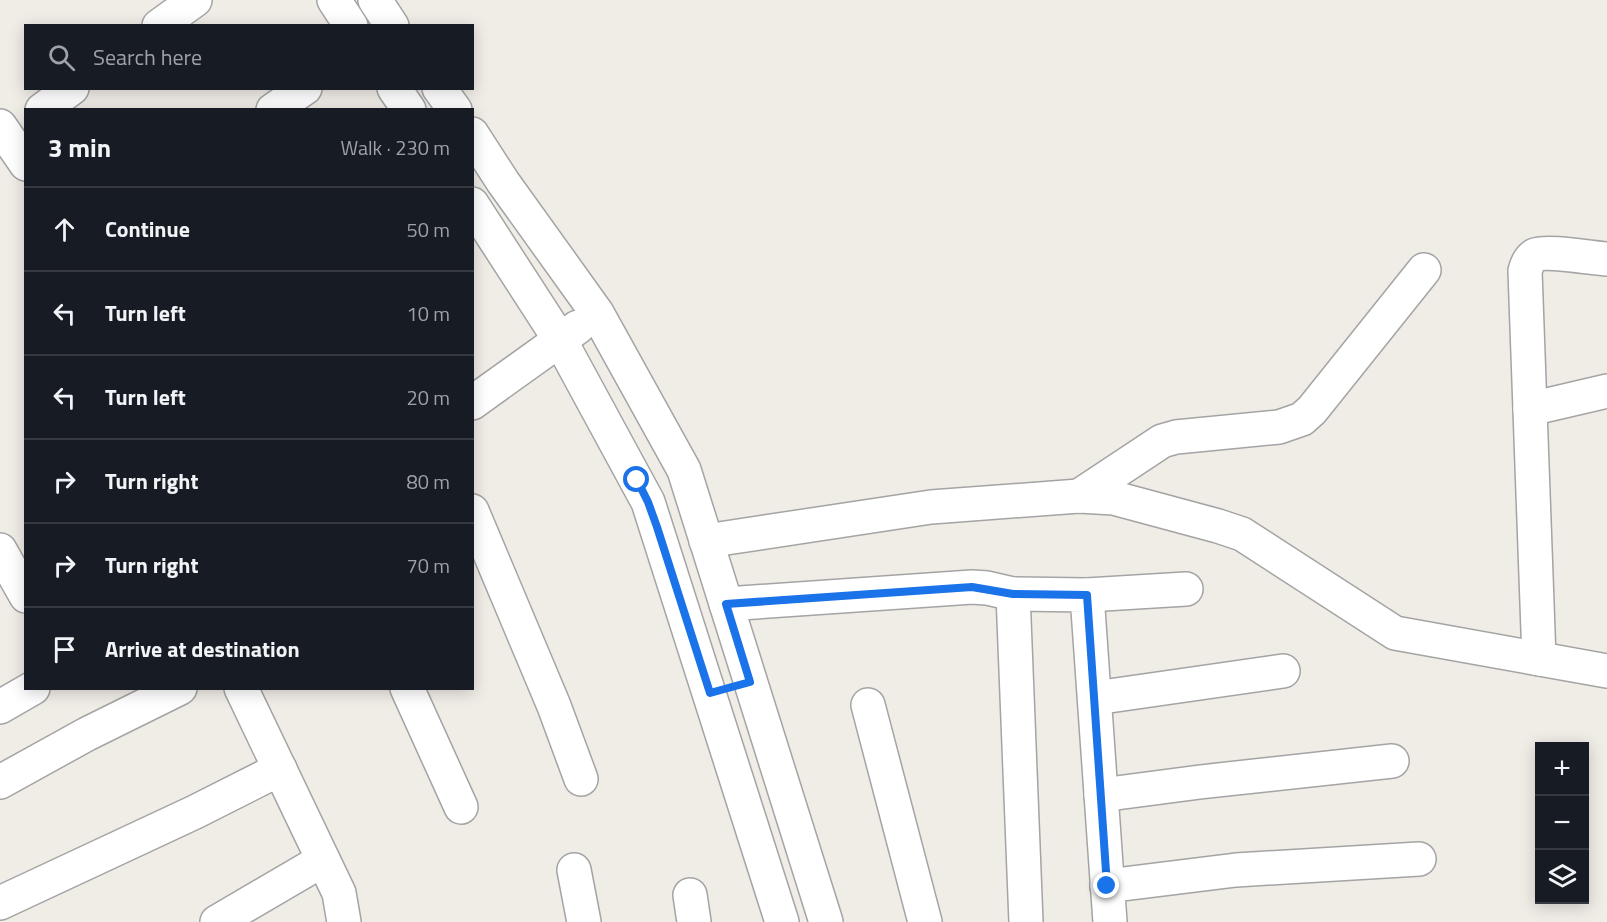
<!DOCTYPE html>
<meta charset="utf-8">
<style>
:root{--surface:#171b24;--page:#20242c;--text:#f1f3f6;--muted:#9ea1a6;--line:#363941}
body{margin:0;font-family:"Titillium Web",sans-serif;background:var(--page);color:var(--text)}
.controls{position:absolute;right:18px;bottom:18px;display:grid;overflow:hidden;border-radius:0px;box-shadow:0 3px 15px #0003}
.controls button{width:54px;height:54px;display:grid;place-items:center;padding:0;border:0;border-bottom:2px solid var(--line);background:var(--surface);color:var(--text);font:30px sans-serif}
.stop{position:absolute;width:18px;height:18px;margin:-14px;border:4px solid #1a73e8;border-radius:50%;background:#fff}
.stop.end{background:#1a73e8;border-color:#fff;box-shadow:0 2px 6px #0008}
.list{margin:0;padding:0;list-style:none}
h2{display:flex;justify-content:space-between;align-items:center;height:78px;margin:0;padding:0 24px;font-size:26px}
h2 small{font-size:20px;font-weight:400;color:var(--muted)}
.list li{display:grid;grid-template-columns:39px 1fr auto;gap:18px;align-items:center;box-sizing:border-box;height:84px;padding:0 24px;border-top:2px solid var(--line)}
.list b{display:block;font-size:22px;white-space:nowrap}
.list em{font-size:20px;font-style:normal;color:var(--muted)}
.icon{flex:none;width:33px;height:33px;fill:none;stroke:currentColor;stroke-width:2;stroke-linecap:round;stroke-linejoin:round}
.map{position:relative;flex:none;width:1607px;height:922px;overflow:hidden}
.search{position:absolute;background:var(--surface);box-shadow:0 3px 15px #0003;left:24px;top:24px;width:450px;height:66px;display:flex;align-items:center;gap:15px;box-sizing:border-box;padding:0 21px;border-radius:0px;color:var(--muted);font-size:22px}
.panel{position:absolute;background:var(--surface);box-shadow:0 3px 15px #0003;left:24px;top:108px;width:450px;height:582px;border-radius:0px}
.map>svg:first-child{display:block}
</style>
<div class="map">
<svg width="1607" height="922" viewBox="0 0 1607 922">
<rect width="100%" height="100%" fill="#f0ece6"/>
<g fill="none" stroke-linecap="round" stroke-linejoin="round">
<defs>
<g id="minor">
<polyline points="334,0 351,26"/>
<polyline points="375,0 392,26"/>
<polyline points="159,26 195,0"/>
<polyline points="394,88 409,110"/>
<polyline points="439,88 455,110"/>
<polyline points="42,110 72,88"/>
<polyline points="273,110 305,88"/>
<polyline points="0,126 26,164"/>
<polyline points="472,134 503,182 597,313 684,470 826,922"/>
<polyline points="472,204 560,340 648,502 782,922"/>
<polyline points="472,403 578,327"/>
<polyline points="1530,409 1607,391"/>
<polyline points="1079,496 1162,441 1176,437 1279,427 1302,419 1312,410 1424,270"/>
<polyline points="472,511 554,706 581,779"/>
<polyline points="706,541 931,507 1079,496 1114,498 1218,526 1242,534 1395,633 1607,671"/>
<polyline points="0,550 26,596"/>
<polyline points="1087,595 1186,589"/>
<polyline points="726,604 972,587 987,588 1013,594"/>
<path d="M 1539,659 L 1525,271 C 1527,264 1529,259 1535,255 C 1547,250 1592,258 1607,259"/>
<polyline points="241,688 339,893 344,922"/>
<polyline points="407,688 461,807"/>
<polyline points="1095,698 1283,671"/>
<polyline points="868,705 925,922"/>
<polyline points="0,707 33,688"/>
<polyline points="0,782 87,734 180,688"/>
<polyline points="1101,795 1200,782 1392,761"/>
<polyline points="574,870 584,922"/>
<polyline points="1107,886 1236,870 1419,859"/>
<polyline points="690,895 694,922"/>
<polyline points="0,903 195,812 280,769"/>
<polyline points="217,922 323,860"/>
<polyline points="1026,922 1013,594 1087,595 1110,922"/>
</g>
</defs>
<use href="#minor" stroke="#a4a4a4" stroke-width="36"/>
<use href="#minor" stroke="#fff" stroke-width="33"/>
</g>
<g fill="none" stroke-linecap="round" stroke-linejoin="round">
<polyline stroke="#1a73e8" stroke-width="8" points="637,480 648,502 657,527 710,693 750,682 726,604 972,587 1013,594 1087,595 1107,886"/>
</g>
</svg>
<div class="controls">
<button>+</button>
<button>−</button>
<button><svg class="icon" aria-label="layers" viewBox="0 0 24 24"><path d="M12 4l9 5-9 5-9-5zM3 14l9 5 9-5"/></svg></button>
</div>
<div class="stop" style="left:637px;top:480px"></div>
<div class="stop end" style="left:1107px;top:886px"></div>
<div class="search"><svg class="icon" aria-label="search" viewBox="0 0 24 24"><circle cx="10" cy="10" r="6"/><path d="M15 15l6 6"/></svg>Search here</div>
<section class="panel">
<h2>3 min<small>Walk · 230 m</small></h2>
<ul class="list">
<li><svg class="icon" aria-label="ahead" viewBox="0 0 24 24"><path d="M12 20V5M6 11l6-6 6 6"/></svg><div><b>Continue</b></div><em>50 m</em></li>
<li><svg class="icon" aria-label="left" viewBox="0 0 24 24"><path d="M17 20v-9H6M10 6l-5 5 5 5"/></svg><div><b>Turn left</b></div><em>10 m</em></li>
<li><svg class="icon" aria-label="left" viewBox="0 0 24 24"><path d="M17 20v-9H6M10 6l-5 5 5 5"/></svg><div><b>Turn left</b></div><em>20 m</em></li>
<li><svg class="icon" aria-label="right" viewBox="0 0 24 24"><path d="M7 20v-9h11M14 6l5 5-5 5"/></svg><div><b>Turn right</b></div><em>80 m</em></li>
<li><svg class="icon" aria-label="right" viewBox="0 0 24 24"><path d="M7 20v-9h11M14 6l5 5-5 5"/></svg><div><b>Turn right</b></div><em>70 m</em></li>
<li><svg class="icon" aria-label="arrive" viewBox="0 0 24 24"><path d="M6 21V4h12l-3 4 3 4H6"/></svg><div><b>Arrive at destination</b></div></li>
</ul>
</section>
</div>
